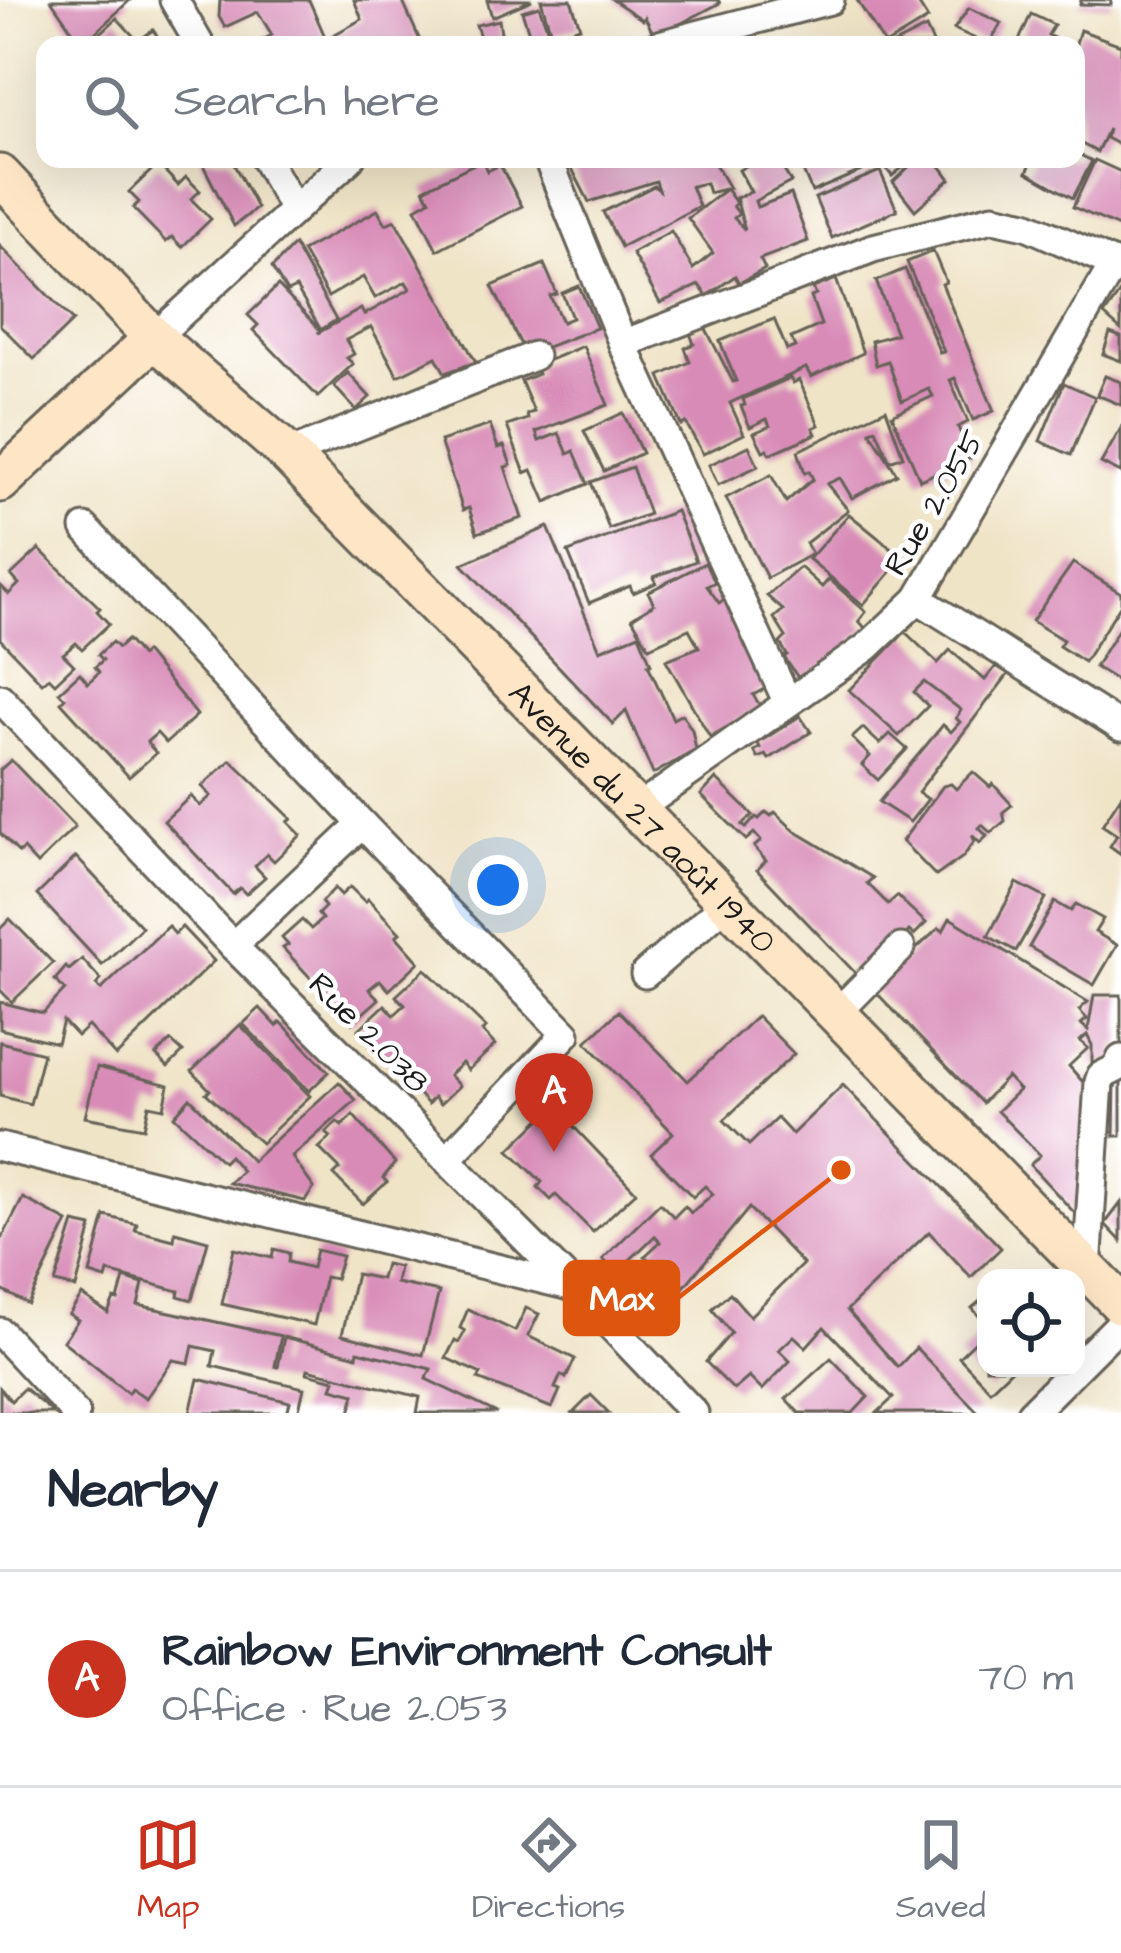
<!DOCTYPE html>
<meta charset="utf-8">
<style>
:root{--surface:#fff;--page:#f6f6f7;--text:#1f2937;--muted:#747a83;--line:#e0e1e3;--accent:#c8321e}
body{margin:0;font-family:"Architects Daughter",sans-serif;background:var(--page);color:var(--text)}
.controls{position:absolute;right:36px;bottom:36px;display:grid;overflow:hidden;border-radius:24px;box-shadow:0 12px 48px #0002}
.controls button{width:108px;height:108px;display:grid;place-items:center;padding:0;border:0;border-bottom:3px solid var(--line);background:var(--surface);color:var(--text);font:60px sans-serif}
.you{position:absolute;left:498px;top:885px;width:42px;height:42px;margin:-30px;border:9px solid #fff;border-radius:50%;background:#1a73e8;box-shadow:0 0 0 18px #1a73e833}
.badge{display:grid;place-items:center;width:78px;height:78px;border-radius:50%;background:var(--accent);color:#fff;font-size:39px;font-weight:700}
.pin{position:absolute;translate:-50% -99px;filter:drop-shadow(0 3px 6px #0008)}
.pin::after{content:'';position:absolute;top:63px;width:42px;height:36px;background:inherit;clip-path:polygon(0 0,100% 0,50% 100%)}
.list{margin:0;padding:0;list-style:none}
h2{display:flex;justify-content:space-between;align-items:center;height:156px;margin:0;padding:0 48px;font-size:51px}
h2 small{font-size:39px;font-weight:400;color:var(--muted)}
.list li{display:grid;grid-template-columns:78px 1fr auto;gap:36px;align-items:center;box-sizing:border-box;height:216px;padding:0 48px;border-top:3px solid var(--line)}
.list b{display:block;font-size:45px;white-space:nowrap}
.list p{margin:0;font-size:39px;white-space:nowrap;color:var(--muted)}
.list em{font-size:39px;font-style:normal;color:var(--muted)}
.icon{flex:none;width:66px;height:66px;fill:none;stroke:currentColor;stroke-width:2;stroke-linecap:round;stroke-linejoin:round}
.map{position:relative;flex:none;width:1121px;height:1413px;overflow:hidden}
.search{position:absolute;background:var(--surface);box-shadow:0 12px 48px #0002;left:36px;right:36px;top:36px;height:132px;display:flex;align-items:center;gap:30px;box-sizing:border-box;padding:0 42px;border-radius:24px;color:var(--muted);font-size:45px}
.sheet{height:372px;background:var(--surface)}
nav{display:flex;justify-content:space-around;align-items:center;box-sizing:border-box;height:168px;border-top:3px solid var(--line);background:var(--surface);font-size:33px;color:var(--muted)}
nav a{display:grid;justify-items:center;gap:6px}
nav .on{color:var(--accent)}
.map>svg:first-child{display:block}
</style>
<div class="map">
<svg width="1121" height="1413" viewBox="0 0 1121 1413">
<rect width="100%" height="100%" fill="#fff"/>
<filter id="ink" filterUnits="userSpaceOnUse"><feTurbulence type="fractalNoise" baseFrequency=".00833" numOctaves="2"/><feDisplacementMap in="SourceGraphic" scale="24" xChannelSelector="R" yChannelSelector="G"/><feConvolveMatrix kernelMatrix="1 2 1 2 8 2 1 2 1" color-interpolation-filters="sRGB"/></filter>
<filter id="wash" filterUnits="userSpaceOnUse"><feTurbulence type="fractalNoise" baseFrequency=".004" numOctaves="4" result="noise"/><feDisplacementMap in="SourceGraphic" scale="48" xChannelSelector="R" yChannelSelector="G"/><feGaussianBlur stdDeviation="2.7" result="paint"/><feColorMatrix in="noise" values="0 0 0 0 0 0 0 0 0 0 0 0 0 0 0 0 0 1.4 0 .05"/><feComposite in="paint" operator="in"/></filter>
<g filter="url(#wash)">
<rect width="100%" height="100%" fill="#f0e4c7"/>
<g id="blocks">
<g fill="#d88bb7">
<polygon points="51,0 130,0 82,45"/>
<polygon points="220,0 309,0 326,39 362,19 354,0 402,0 422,45 253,45 272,35 258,12 225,27 219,17"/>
<polygon points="487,0 532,0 492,17"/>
<polygon points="541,0 571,0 580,27 552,36"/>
<polygon points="613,0 718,0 720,3 655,37 645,17 643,20"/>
<polygon points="857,0 916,0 928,19 885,45"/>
<polygon points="1081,0 1111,0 1111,5 1080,4"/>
<polygon points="539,6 550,36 554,45 533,45 522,11"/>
<polygon points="969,8 1001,23 989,45 954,29"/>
<polygon points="1031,14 1054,25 1048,35 1067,45 1017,45"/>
<polygon points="117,18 138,41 153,30 164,45 88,45"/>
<polygon points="499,20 502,39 482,43 476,25"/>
<polygon points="926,28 934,45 892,45"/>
<polygon points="1080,30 1121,45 1121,146 1106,138 1108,129 1097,152 1076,141 1076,43"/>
<polygon points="1076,153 1092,161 1073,198 1027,172 1033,159 1076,159"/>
<polygon points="200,159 231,159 257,208 234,226"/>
<polygon points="567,159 597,159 599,164 615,159 712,159 729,188 709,193 706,183 691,186 699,206 621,247 603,212 654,186 659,190 656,181 589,202"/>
<polygon points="758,159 777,159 791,182 755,201 757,207 791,194 808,241 760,259 765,269 739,283 735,276 707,296 699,285 660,303 632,253 671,231 693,269 713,253 688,218 726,189 736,203 733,206 739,214 734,218 745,230 736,198 751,192 739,170"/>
<polygon points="798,159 869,159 873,166 812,192"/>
<polygon points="879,159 913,159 892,176"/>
<polygon points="917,159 935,159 950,179 915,210 893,182"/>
<polygon points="482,160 487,171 500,165 522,206 437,250 416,208 430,200 424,189"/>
<polygon points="1095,160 1121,172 1121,228 1073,207"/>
<polygon points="158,164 178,185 186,177 200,191 191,199 211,219 182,247 172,237 166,242 133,208 139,202 129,192"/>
<polygon points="880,171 897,210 832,238 815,198"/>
<polygon points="378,210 386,224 395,220 476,362 445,373 436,357 398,376 371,327 346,340 354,354 347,358 353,364 318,397 253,330 258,325 248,315 278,286 320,330 318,333 361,309 364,315 410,289 406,282 375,298 363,277 328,297 302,251"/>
<polygon points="294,245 336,320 321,330 296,288 287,292 272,268"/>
<polygon points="0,246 73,321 34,359 0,325"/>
<polygon points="933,251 946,282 942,284 994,411 973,420 955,378 950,380 968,422 958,427 971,458 920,480 892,415 933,396 929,389 902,401 888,361 876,365 871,341 896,334 876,281 905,269 940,353 944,352 907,262"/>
<polygon points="544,264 557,294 550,296 562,322 572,318 562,293 579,286 597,328 526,355 492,286"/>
<polygon points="836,279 863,353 811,377 806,368 730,403 744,434 703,454 686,423 681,425 660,376 690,362 685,348 694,344 690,333 705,327 733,382 736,381 720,341 774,319 787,350 795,347 791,338 821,325 811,297 816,295 813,288"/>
<polygon points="1121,291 1121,330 1104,315"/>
<polygon points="1110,333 1121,337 1121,361 1103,354"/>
<polygon points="583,346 608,405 536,432 539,441 559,433 568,454 574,451 588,484 546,502 532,470 525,473 507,426 528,419 527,414 534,412 521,381 538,374 535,366"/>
<polygon points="348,373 370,397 356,410 334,386"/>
<polygon points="1105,376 1121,382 1121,405 1097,395"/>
<polygon points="790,378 793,383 799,380 819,425 813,428 816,434 770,454 767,449 763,451 754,433 770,426 767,419 750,427 741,406 745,405 743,399"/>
<polygon points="1064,383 1095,397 1071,455 1040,441"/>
<polygon points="886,409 903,456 890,461 876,429 870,431 897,474 852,498 840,478 827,484 848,510 806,543 812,554 767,578 726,498 771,475 786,502 813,479 809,471 805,473 798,451"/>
<polygon points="623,413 642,453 604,471 584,431"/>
<polygon points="490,425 498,448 504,446 511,465 505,467 522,518 477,533 469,508 463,510 440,441"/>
<polygon points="1121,428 1121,473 1101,463"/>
<polygon points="749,446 758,466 718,485 709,465"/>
<polygon points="632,467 649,514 609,529 591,482"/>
<polygon points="676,511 696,561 654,577 656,583 633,593 630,586 589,603 568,552"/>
<polygon points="849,514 903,558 863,605 809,559"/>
<polygon points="548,527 600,650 639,634 651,664 648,665 673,719 682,714 692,730 696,750 653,774 626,711 613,724 462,564"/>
<polygon points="39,549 100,608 97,611 109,624 82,649 76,643 63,654 74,665 55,683 49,677 42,683 0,639 0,585 9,594 19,584 11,575"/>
<polygon points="705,563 715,582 707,586 719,603 725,599 768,687 753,695 761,707 710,737 666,660 699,647 689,629 649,647 632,618 654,604 648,592"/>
<polygon points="1073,563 1121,593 1121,604 1084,662 1059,646 1063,640 1032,621"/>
<polygon points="800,567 822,587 829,579 866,612 859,621 866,629 852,641 854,644 801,682 784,657 787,655 780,643 786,637 774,618 783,610 767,596"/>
<polygon points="1121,625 1121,683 1095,667"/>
<polygon points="905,632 938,663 950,650 985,680 997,665 1010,672 918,792 928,799 910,822 879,802 943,725 951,732 960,722 956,718 961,710 924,682 914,692 928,706 899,736 849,690"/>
<polygon points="127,640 141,656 145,652 197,715 166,743 157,733 147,742 156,753 129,777 61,702 65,698 59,692 80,673 88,683 99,672 95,667 103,660 98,655 112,642 118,648"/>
<polygon points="800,716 811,732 769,759 766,755 758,758 754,751 760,748 758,743"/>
<polygon points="863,728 880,744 890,734 907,749 878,780 862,765 870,756 852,738"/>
<polygon points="11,760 75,827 37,864 23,849 19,853 0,833 0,770"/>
<polygon points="231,760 292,819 288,822 301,835 274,861 267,854 255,866 265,877 246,894 240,888 233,894 164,821 191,796 200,806 211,796 202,786"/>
<polygon points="973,772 990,787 993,784 1012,805 1003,812 1005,821 991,833 982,825 979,828 987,836 980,843 972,835 975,841 963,857 936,876 902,841 943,786 951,784 956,789"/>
<polygon points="716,779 753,815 742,825 746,828 756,817 759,819 766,812 771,816 775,812 795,831 873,878 867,883 888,904 897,896 926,923 914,935 909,931 862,980 757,870 766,861 754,847 761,841 754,833 746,840 701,795"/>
<polygon points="1121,796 1121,854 1110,846 1117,835 1102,825"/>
<polygon points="76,857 142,927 102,965 37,895"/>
<polygon points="1017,883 1046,898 1016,951 988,936"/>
<polygon points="350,887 365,902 368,899 400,933 396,936 419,962 389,990 380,980 369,989 379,999 352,1023 283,948 288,945 282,938 302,920 311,929 322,919 318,914 325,907 321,902 335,888 341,895"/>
<polygon points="1055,902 1071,911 1076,904 1103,919 1095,932 1117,945 1094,985 1029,947"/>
<polygon points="950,918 1088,1002 1079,1010 1087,1019 1081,1024 1088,1030 1094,995 1121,995 1121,1045 1116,1045 1115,1065 1092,1066 1092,1045 1087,1035 1080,1041 1088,1048 1069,1066 1082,1081 1092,1072 1083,1222 1030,1165 1040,1155 997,1111 1019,1090 1007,1077 982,1103 873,989 939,928 943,931"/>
<polygon points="10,919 53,963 12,1002 0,990 0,929"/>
<polygon points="168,926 175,934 182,927 214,961 116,1056 88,1026 77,1036 63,1021 57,1043 0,1029 0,1002 43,1013 65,990 55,980 66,967 69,970 82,959 101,980 96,985 101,990"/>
<polygon points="425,969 486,1028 482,1031 495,1045 468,1070 462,1063 449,1075 459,1086 440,1104 434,1097 428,1104 358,1030 385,1005 394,1015 405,1005 396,996"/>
<polygon points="260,1008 277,1026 281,1022 329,1072 309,1091 243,1024"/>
<polygon points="619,1011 688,1081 757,1016 794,1054 724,1120 749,1145 777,1118 792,1134 843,1085 1001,1248 971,1277 929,1232 847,1310 898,1367 916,1348 979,1413 877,1413 893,1398 824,1327 806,1347 794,1336 779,1350 790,1361 762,1390 749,1377 734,1390 706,1362 731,1333 712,1309 730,1293 750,1316 803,1264 749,1208 679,1293 665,1289 656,1267 645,1256 660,1242 655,1236 616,1273 603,1259 660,1203 674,1217 685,1206 691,1213 713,1194 705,1186 693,1197 651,1154 673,1133 586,1042"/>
<polygon points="240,1025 310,1096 261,1143 206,1093 210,1090 192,1071"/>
<polygon points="171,1041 183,1052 168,1067 156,1055"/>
<polygon points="0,1042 43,1053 30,1104 0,1096"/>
<polygon points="97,1067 169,1085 164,1108 149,1105 144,1128 85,1117"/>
<polygon points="339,1082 356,1100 292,1157 314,1188 305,1201 229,1183 242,1171 229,1156 223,1162 174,1116 190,1098 252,1161"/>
<polygon points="1115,1083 1121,1083 1121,1136 1114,1136"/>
<polygon points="554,1106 636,1192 593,1232 556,1195 551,1200 538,1187 542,1182 509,1150"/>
<polygon points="353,1115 395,1163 383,1178 387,1182 363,1204 334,1175 340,1169 319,1148 331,1137 326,1133 337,1122 342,1126"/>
<polygon points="23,1198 68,1222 28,1304 0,1289 0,1242"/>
<polygon points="1121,1203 1121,1241 1105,1224"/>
<polygon points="105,1216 137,1224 135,1230 174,1240 175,1232 208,1241 192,1300 178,1296 179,1291 108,1272 106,1279 90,1274"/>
<polygon points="74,1223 92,1227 76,1288 55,1283"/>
<polygon points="234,1249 272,1258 274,1249 289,1253 288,1262 312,1268 316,1250 342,1256 335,1279 325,1277 314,1325 222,1304"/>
<polygon points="385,1264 399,1267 396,1283 439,1292 423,1355 342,1335 356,1274 381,1279"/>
<polygon points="124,1278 143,1284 138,1305 281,1336 275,1366 278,1367 284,1337 357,1356 358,1351 431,1369 426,1379 497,1413 417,1413 420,1397 308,1369 307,1373 335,1380 332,1388 355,1394 350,1413 298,1413 304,1388 212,1366 215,1351 193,1346 189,1363 173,1360 146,1398 131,1388 128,1393 63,1341 78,1320 69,1314 82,1295 108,1313 114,1299 118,1300"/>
<polygon points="986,1296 986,1324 972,1308"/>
<polygon points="526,1308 539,1314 528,1336 575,1359 566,1378 561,1375 555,1388 560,1390 552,1408 478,1379 481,1374 446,1358 455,1340 459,1342 465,1331 460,1328 468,1309 515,1331"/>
<polygon points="986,1331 986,1368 1013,1368 990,1390 959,1357"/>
<polygon points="831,1358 868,1397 853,1413 799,1413 786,1399"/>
<polygon points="198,1379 290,1402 287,1413 190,1413"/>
<polygon points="0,1388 11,1401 24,1388 53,1413 0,1413"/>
<polygon points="591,1395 609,1413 573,1413"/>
</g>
</g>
</g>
<g filter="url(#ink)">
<use href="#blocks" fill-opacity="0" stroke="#666258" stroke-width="3"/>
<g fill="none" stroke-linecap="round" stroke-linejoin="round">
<defs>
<g id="street">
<polyline points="174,0 200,45"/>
<polyline points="659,45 830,0"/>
<polyline points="265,159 294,209"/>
<polyline points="548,159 623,344 787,701"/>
<polyline points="154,338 350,159"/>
<polyline points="623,344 873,248 993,218 1026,225 1121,267"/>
<polyline points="288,454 534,356"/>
<polyline points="85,528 362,824 566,1034 447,1159"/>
<polyline points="918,599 1121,727"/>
<polyline points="0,698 233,946 574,1287 694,1413"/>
<polyline points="638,809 867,647 918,599 1114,264"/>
<polyline points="233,946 362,824"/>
<polyline points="645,974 729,901"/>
<polyline points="837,1013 901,948"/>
<polyline points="0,1147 574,1287"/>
<polyline points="1087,1270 1099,1082 1101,1076 1117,1068 1121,1059"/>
<polyline points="0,1332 75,1413"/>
<polyline points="1031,1413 1121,1323"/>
</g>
<g id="secondary">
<path id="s1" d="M 0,175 L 154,338 L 288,454 L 1121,1304"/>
<polyline points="0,482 154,338"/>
</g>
</defs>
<use href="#street" stroke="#666258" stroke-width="33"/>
<use href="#secondary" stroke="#666258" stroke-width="45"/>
<use href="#street" stroke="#fff" stroke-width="27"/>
<use href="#secondary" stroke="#fee5c5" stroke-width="39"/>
</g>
</g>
<g text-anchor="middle" stroke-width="9" stroke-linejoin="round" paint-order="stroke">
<g font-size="33" fill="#1c1c1c" stroke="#fff">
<text transform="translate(933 502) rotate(-59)" y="12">Rue 2.055</text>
<text dy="12" stroke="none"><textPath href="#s1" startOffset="909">Avenue du 27 août 1940</textPath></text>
<text transform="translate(370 1032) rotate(45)" y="12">Rue 2.038</text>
</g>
</g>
<path fill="none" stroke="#de560d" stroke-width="4.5" d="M841 1170L678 1298"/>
<circle fill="#de560d" stroke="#fff" stroke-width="4.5" cx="841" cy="1170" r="12"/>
<rect fill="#de560d" stroke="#de560d" stroke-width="4.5" x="565" y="1262" width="113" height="72" rx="12"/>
<g font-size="36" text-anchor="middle" font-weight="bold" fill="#fff">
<text x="622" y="1310">Max</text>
</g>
</svg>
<div class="controls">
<button><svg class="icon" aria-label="locate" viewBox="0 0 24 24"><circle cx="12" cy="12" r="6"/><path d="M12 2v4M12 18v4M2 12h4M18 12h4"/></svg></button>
</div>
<div class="you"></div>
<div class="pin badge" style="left:554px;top:1152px">A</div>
<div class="search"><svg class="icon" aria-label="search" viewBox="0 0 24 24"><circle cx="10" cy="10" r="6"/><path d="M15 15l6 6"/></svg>Search here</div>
</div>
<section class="sheet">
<h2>Nearby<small></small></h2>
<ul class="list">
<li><span class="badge">A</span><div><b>Rainbow Environment Consult</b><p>Office · Rue 2.053</p></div><em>70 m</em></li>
</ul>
</section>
<nav>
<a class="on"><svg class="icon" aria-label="map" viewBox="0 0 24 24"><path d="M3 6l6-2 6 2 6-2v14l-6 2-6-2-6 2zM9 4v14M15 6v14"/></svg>Map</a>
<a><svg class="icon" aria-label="directions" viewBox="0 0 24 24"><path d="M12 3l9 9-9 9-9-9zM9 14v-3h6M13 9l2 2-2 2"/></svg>Directions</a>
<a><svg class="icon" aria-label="saved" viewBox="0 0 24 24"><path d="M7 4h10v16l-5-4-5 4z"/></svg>Saved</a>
</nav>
